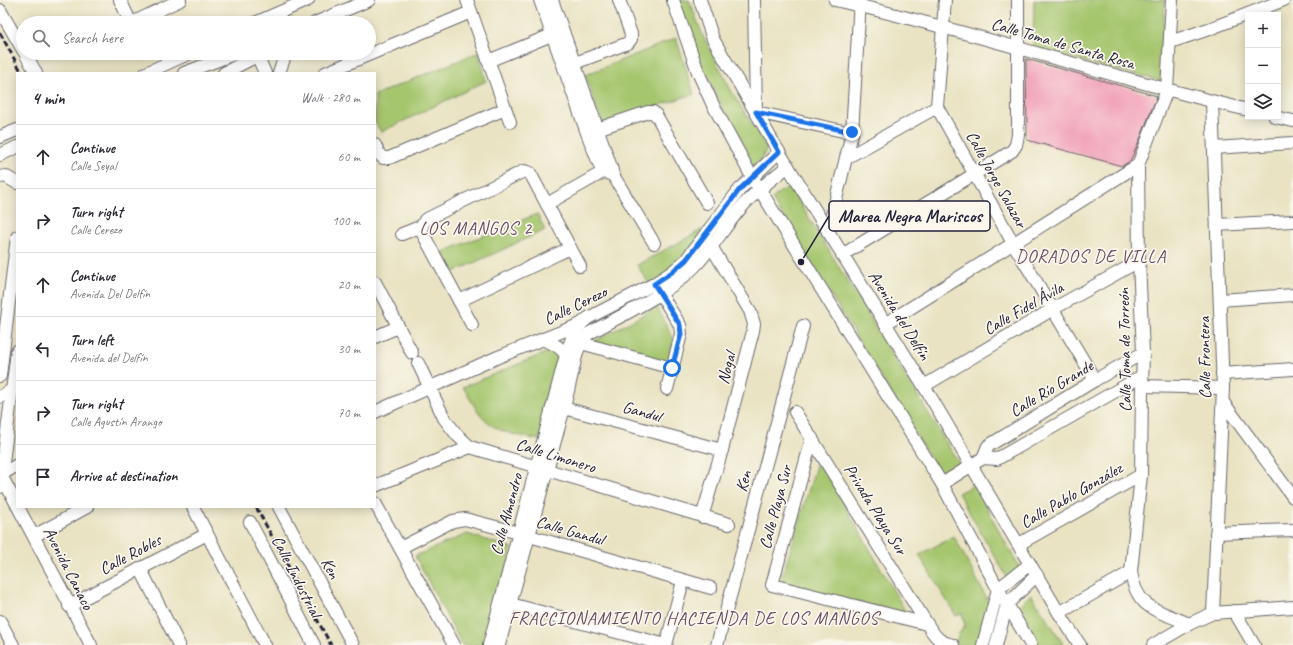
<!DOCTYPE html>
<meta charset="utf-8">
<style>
:root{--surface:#fff;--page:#f7f7f7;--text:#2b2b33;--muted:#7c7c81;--line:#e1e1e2}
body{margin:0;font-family:Caveat,sans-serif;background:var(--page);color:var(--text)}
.controls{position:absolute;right:12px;top:12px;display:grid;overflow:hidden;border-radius:0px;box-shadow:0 2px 10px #0003}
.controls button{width:36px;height:36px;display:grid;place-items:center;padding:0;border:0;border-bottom:1px solid var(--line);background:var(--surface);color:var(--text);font:20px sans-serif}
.stop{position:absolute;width:12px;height:12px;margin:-9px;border:3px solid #1a73e8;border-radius:50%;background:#fff}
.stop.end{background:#1a73e8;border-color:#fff;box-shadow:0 1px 4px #0008}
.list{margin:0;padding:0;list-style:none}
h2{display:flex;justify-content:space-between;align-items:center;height:52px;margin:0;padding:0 16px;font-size:17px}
h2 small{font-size:13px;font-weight:400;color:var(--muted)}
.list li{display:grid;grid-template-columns:26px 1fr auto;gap:12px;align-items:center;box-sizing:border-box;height:64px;padding:0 16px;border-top:1px solid var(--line)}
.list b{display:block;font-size:15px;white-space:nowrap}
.list p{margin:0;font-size:13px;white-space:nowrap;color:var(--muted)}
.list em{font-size:13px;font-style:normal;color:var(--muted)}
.icon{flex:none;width:22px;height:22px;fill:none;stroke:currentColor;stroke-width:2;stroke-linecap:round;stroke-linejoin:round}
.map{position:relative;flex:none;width:1293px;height:645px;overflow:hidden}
.search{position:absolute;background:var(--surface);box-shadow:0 2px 10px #0003;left:16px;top:16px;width:360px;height:44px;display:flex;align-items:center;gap:10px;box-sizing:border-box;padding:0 14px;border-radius:22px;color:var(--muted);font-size:15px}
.panel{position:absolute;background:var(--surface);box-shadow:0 2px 10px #0003;left:16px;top:72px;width:360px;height:436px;border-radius:0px}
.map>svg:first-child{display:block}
</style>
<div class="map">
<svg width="1293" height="645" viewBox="0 0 1293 645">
<rect width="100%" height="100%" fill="#fbf7ec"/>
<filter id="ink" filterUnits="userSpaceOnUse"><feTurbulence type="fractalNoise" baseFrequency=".025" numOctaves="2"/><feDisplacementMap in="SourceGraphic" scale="8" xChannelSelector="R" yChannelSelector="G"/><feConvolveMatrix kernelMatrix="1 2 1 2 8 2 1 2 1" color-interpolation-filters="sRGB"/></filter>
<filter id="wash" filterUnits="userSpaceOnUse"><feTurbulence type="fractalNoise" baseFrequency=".012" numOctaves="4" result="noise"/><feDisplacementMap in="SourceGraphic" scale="16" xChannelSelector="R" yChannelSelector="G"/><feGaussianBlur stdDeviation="0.9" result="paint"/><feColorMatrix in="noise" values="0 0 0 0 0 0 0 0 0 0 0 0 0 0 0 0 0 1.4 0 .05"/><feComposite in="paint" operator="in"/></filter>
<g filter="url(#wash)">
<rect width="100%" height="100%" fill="#e9e3c3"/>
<g fill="#a6c66e" stroke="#647454">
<polygon points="678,0 689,0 703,36 733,94 767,148 761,160 752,167 704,71"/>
<polygon points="1034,0 1165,0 1161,81 1033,48"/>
<polygon points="676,38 694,94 602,124 585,75"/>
<polygon points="479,52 486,81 381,132 375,122 375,95"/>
<polygon points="790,187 960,465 942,477 772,199 780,192"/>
<polygon points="537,214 545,230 452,273 443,252"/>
<polygon points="707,227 674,270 649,284 637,265"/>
<polygon points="657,307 674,340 667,362 593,342"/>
<path d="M 552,350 L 561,363 L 539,440 C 524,436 501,434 489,423 C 477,413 471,400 463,387 Z"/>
<polygon points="818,459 907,614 780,584"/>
<polygon points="974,485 1020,569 1008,579 958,493"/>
<polygon points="467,534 512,548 486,645 462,645 415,556"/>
<polygon points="954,536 990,605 980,645 962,645 955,644 960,632 965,626 962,613 956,616 919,555"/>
<polygon points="1031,594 1064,645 1034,645 1015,610"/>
</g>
<g id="blocks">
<polygon fill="#f19fb8" points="1026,59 1157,96 1138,144 1130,161 1122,166 1027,140"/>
</g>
</g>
<g filter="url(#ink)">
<use href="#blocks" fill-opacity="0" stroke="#68666b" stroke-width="1"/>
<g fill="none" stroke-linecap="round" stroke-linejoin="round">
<defs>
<g id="minor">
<polyline points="120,0 131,23"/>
<polyline points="467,0 510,122"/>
<polyline points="540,0 587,133 602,171 613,175"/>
<polyline points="552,0 611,167 613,175 654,243"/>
<polyline points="673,0 698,72 712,103 752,177 942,484 998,589 1031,645"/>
<polyline points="700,0 713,39 779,152 924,386 1059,613 1080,645"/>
<polyline points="754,0 756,112 852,133"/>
<path d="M 835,0 C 974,32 1110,77 1248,110"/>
<polyline points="945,0 937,107 1013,243 1095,380"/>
<path d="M 1172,0 L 1167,90 L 1138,165 L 1139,261 L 1143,353 L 1142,386 L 1141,475 L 1131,572 C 1137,611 1159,610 1189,624"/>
<polyline points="0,10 23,50"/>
<polyline points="132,23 180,0"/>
<polyline points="255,23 308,0"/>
<polyline points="315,23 369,0"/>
<polyline points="1170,42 1209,29 1284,0"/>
<polyline points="25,53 36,73"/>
<polyline points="256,53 265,73"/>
<polyline points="488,61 559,32"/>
<polyline points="567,66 628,43 631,39 631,34 619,0"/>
<polyline points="146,73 190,53"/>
<polyline points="184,73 237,53"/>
<polyline points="224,73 257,56 260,53"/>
<polyline points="279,73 286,53"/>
<polyline points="325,73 471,12"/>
<polyline points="1212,102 1223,388 1213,613"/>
<polyline points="1275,117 1293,121"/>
<polyline points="591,131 648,112 653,112 656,115 707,203"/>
<polyline points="0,137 17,130"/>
<polyline points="375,145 379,154 383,158 389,158 505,109"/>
<polyline points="1214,148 1293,143"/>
<polyline points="0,155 17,147"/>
<polyline points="846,158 937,107"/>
<polyline points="0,177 5,176 17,183"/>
<polyline points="547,204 610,168"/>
<polyline points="1217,225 1293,221"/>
<polyline points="828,232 852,133 860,0"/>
<polyline points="402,234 422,226"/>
<polyline points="842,255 1012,151 1016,145 1018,135 1018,0"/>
<polyline points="375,282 412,353"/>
<polyline points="656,287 680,325 681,334 667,389"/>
<polyline points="1220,300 1293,295"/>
<polyline points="459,301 570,248"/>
<polyline points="885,324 1138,165"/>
<polyline points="472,325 422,232 422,226 425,220 524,171 530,173 580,266"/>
<polyline points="375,337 398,327"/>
<path d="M 542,339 C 552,343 560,346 566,355"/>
<polyline points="581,343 672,368"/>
<polyline points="418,363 444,418 457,435 470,447 729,524"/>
<polyline points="1222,374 1293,369"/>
<polyline points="0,376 17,237"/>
<polyline points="924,386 1053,309 1139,261"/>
<polyline points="1142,386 1223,388"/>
<polyline points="0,397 17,387"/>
<polyline points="1223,402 1293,497"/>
<polyline points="556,406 722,450"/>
<polyline points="375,412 498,357 581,324 588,318 654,284 672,272 686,260 740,189 779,152"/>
<path d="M 795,412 L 927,624 C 936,637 937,641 953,645"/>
<polyline points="812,438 772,585 927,624"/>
<polyline points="983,458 988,446 1095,380 1143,353"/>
<polyline points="1,475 17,505"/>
<polyline points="1,475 17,465"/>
<polyline points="942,484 983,458 997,459 1142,376"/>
<polyline points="375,486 470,447"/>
<polyline points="0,487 17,351"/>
<polyline points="375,503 454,645"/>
<polyline points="18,507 91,645"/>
<polyline points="193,507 265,645"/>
<polyline points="279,507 353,645"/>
<polyline points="702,517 722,450 753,331 754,324 750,311 708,241"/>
<polyline points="250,522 314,645"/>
<polyline points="1216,533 1293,530"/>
<polyline points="34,536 87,507"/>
<polyline points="1019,544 1141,475"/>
<polyline points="400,548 453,521 465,519 519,533 711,588"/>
<polyline points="140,568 179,645"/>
<polyline points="503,602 666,645"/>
<polyline points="69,606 207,534"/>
<polyline points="1234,611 1254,645"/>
<polyline points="1059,613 1131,572"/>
<polyline points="0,621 13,645"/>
<polyline points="489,645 566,355 573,335 581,324"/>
<path d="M 499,645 L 564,408 L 577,352 L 581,343 L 588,334 C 622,315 668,294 694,267 C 712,249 724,227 740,209 C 754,192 771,180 788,166"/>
<polyline points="666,645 683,581"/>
<polyline points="717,645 803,326"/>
<polyline points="983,645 998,589 1030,564"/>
<polyline points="996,645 1007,604 1037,575"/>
<polyline points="1153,645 1189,624 1213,613 1293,607"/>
</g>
</defs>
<use href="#minor" stroke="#68666b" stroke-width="14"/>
<use href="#minor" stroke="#fff" stroke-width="12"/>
<g stroke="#22223b" stroke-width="3" stroke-dasharray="6 3" stroke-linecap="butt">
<polyline points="0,33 22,73"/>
<polyline points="256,507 331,645"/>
</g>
</g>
</g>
<g fill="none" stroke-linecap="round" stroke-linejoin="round" filter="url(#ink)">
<polyline stroke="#1a73e8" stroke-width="5" points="672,368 681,334 680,325 654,284 672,272 686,260 740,189 779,152 756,112 852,132"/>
</g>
<g text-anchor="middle" stroke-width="3.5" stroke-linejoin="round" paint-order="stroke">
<g font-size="17" fill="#22223b" stroke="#fbf7ec">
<text transform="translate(1063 43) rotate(16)" y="6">Calle Toma de Santa Rosa</text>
<text transform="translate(997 179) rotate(61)" y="6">Calle Jorge Salazar</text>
<text transform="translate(575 305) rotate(-26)" y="6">Calle Cerezo</text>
<text transform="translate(1023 308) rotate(-30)" y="6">Calle Fidel Ávila</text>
<text transform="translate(900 315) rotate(58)" y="6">Avenida del Delfín</text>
<text transform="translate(1124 350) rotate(-91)" y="6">Calle Toma de Torreón</text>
<text transform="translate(1204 358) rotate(-91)" y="6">Calle Frontera</text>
<text transform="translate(726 368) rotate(-75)" y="6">Nogal</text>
<text transform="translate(1051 388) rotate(-31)" y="6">Calle Río Grande</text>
<text transform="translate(642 411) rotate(15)" y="6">Gandul</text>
<text transform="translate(556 455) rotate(17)" y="6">Calle Limonero</text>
<text transform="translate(743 481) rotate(-75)" y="6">Ken</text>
<text transform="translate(1071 495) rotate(-30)" y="6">Calle Pablo González</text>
<text transform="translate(775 507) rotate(-75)" y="6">Calle Playa Sur</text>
<text transform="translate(876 509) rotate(58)" y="6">Privada Playa Sur</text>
<text transform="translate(506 514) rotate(-75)" y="6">Calle Almendro</text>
<text transform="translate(570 530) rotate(16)" y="6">Calle Gandul</text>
<text transform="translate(130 554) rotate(-28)" y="6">Calle Robles</text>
<text transform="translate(69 568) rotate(63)" y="6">Avenida Canaco</text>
<text transform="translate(331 568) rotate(62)" y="6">Ken</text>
<text transform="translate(297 576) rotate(63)" y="6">Calle Industrial</text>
</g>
<g font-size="18" letter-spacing="1" fill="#6a4e67" stroke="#fbf7ec">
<text x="476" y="234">LOS MANGOS 2</text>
<text x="1091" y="262">DORADOS DE VILLA</text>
<text x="694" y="624">FRACCIONAMIENTO HACIENDA DE LOS MANGOS</text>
</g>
</g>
<path fill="none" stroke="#22223b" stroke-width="1.5" d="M801 262L829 216"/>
<circle fill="#22223b" stroke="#fbf7ec" stroke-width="1.5" cx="801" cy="262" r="4"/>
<rect fill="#fbf7ec" stroke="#22223b" stroke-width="1.5" x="829" y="201" width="161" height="30" rx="4"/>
<g font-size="18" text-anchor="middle" font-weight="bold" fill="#22223b">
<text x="910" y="222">Marea Negra Mariscos</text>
</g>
</svg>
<div class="controls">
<button>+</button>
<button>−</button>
<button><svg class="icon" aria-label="layers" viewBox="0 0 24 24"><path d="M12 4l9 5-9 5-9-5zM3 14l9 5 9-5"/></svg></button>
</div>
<div class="stop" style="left:672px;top:368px"></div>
<div class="stop end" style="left:852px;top:132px"></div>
<div class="search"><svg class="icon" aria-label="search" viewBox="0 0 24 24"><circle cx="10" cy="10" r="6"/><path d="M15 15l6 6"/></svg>Search here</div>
<section class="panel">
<h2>4 min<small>Walk · 280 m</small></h2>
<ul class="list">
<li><svg class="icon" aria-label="ahead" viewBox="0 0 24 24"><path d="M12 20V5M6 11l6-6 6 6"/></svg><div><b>Continue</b><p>Calle Seyal</p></div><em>60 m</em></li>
<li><svg class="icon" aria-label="right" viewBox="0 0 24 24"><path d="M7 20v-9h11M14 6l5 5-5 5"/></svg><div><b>Turn right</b><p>Calle Cerezo</p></div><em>100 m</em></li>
<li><svg class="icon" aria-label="ahead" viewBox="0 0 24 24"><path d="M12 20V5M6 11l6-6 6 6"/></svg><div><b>Continue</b><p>Avenida Del Delfín</p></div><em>20 m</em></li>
<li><svg class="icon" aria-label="left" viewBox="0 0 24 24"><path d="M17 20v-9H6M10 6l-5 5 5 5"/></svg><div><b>Turn left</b><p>Avenida del Delfín</p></div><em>30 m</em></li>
<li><svg class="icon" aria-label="right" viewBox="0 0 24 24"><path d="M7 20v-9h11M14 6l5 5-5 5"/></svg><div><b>Turn right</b><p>Calle Agustín Arango</p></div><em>70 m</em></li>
<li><svg class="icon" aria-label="arrive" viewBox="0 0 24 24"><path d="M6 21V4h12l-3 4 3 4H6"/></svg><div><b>Arrive at destination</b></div></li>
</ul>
</section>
</div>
